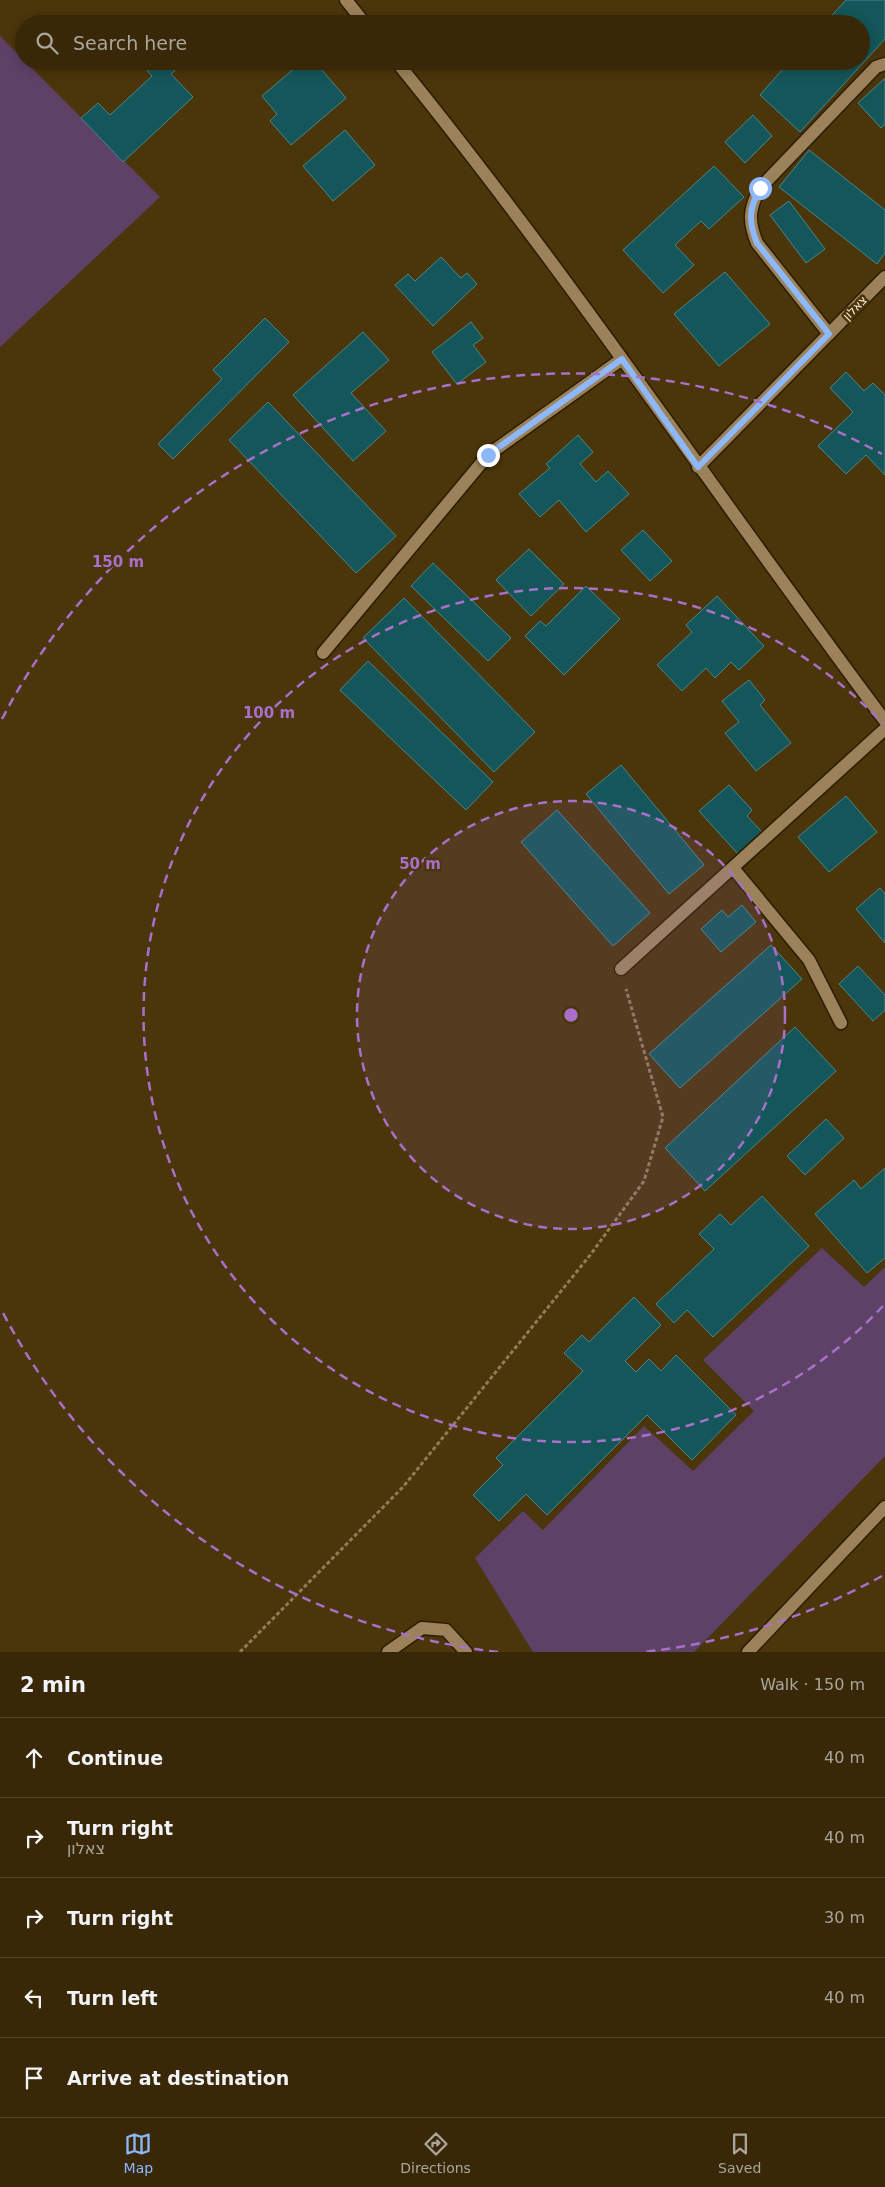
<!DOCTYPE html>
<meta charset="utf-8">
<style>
:root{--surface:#382808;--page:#433416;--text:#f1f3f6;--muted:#aba69c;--line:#524429;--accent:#8db9fc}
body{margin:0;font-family:"DejaVu Sans",Heebo,sans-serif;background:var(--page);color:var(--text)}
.stop{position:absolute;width:15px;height:15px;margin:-11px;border:4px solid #8db9fc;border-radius:50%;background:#fff}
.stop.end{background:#8db9fc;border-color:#fff;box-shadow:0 1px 5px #0008}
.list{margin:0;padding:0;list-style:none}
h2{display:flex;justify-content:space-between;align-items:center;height:65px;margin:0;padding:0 20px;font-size:21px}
h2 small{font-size:16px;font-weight:400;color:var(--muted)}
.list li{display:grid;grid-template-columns:32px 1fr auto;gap:15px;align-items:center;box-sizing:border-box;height:80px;padding:0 20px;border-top:1px solid var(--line)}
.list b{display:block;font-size:19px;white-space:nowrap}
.list p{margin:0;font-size:16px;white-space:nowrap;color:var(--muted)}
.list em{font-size:16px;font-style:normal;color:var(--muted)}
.icon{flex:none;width:28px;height:28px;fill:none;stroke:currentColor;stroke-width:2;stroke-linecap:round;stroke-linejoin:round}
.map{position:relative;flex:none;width:885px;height:1652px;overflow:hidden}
.search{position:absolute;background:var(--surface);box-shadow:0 2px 12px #0003;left:15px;right:15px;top:15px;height:55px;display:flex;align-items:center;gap:12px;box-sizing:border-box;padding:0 18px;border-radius:28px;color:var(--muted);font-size:19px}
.sheet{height:465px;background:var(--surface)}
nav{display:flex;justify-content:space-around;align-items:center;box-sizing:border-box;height:70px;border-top:1px solid var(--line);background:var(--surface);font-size:14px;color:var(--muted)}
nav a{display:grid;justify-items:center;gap:2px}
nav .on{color:var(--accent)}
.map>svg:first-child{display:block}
</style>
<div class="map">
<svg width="885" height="1652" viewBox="0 0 885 1652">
<rect width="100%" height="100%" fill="#4b350b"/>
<g fill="#5e4167">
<polygon points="0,36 160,197 0,347"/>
<polygon points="822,1248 864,1287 885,1267 885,1456 694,1652 533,1652 475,1558 523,1511 543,1530 644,1426 693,1471 754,1411 703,1360"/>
</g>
<g fill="#145659" stroke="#4a878a">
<polygon points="846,0 885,0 885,39 800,132 760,95 790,61 861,61 861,24 824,24"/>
<polygon points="150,61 185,61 171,74 193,97 123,162 81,118 98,103 110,115 152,76 144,67"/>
<polygon points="303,61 314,61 346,98 291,145 270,121 277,114 262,96"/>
<polygon points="885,78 885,124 881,128 858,103"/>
<polygon points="753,115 772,136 745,163 725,142"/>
<polygon points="345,130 375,165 333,201 303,166"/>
<polygon points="809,150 885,210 885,253 877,264 779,187"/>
<polygon points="714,166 744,197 709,229 701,221 675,245 694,265 663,293 623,250"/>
<polygon points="789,201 825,249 806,263 770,215"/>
<polygon points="441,257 461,278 467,273 477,284 433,326 395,285 408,274 415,281"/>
<polygon points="725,272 770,324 719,366 674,314"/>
<polygon points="265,318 289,342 173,459 158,444 222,379 213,370"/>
<polygon points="471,322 483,338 473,345 486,362 457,384 432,352"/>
<polygon points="363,332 389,360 351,393 386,431 353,461 293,395"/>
<polygon points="846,372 864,391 873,383 885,395 885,475 866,455 846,474 818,446 853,412 830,388"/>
<polygon points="268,402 396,536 356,573 229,440"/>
<polygon points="578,435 593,452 580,464 596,482 608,471 629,494 586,532 559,500 540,517 519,494 550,468 546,464"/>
<polygon points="643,530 672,561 650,581 621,550"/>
<polygon points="529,549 564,584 531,616 496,580"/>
<polygon points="433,563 511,638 488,661 411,586"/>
<polygon points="586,586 620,619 564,675 525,636 540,621 546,626"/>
<polygon points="717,596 764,646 739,670 731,662 715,678 706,668 682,691 657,665 692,632 686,625"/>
<polygon points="404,598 535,732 494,772 363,638"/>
<polygon points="368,661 493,782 466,810 340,690"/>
<polygon points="749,680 765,700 760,705 791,743 756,771 725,733 739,722 722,701"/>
<polygon points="621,765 704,865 669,894 586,794"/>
<polygon points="729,785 752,810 747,816 762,832 738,854 699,811"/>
<polygon points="846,796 877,832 829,872 798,837"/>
<polygon points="557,810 650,913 613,946 521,842"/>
<polygon points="880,888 885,894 885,943 856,909"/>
<polygon points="742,905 756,922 721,952 701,929 722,910 728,917"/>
<polygon points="771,945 802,979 680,1088 649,1054"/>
<polygon points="858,966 885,995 885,1010 873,1021 839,984"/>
<polygon points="795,1027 836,1071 705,1191 665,1148"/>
<polygon points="826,1119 844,1138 805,1175 787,1156"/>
<polygon points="885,1168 885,1258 867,1273 815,1214 854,1180 861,1189"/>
<polygon points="762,1196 809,1246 713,1337 687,1310 674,1323 656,1304 714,1249 699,1234 720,1214 731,1225"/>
<polygon points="634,1297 661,1325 625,1361 636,1372 649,1359 661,1371 676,1355 736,1415 692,1460 647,1415 547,1515 526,1494 499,1521 473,1495 503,1465 496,1458 583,1371 564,1353 582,1335 589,1342"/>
</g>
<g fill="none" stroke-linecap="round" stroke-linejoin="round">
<defs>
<g id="lane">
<path d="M 829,334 L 757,243 C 748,221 749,209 760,188 L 876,67 L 885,64"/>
<polyline points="323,653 488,455 622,359"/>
<polyline points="733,868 809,960 841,1023"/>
<polyline points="621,969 885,729"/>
<polyline points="388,1652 422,1628 446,1630 466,1652"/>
</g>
<g id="street">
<polyline points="346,0 365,24"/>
<path d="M 396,61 C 569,274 721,502 885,721"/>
<polyline points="698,467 885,277"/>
<polyline points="748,1652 885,1507"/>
</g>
</defs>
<use href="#lane" stroke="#2d1d00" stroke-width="15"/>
<use href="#street" stroke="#2d1d00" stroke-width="15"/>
<polyline stroke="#8f7c5a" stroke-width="3" stroke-dasharray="4 2.5" stroke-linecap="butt" points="240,1652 403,1487 591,1254 644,1181 663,1117 626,989"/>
<use href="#lane" stroke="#9b825a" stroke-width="12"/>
<use href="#street" stroke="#9b825a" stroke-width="12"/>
</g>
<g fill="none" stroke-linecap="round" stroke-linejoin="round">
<path stroke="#8db9fc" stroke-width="6" d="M 488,455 L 622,359 L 698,467 L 829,334 L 757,243 C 748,221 749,209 760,188"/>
</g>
<circle cx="571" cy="1015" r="214" fill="#a870c8" fill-opacity=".12"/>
<g fill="none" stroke="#a870c8" stroke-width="2.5" stroke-dasharray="9 6">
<circle cx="571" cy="1015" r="214"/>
<path d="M883 1306A427 427 0 1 1 883 724"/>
<path d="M882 1576A641 641 0 0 1 644 1652M498 1652A641 641 0 0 1 2 1311M2 719A641 641 0 0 1 882 454"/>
</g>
<g text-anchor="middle" stroke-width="5" stroke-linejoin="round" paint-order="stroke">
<g font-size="12" fill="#fdefda" stroke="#4b350b">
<text transform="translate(855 308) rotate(-45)" y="4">צאלון</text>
</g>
</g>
<circle cx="571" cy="1015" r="8" fill="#a870c8" stroke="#4b350b" stroke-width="2.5"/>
<g font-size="15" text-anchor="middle" font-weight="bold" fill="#a870c8" stroke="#4b350b" stroke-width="5" stroke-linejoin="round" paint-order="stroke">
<text x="118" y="567">150 m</text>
<text x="269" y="718">100 m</text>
<text x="420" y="869">50 m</text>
</g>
</svg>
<div class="stop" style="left:760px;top:188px"></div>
<div class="stop end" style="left:488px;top:455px"></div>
<div class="search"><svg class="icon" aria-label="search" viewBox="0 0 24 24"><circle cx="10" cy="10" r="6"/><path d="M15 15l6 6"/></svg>Search here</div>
</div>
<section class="sheet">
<h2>2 min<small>Walk · 150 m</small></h2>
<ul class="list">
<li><svg class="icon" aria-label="ahead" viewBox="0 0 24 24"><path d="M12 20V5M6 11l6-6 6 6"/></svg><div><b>Continue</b></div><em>40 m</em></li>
<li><svg class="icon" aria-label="right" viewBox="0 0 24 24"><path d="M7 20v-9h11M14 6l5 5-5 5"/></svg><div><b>Turn right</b><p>צאלון</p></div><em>40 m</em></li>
<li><svg class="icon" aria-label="right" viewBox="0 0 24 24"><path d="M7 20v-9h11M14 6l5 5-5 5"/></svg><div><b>Turn right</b></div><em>30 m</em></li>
<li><svg class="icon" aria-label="left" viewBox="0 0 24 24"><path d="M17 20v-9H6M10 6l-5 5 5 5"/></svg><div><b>Turn left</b></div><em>40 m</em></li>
<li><svg class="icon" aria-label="arrive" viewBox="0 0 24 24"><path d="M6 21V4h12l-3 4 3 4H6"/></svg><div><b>Arrive at destination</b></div></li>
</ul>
</section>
<nav>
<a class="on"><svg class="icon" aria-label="map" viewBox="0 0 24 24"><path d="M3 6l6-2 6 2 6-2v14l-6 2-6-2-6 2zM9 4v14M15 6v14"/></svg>Map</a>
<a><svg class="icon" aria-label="directions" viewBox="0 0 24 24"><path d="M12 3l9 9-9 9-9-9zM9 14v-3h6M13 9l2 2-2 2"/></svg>Directions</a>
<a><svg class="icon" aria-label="saved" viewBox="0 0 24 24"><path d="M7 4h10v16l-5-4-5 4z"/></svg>Saved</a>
</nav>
